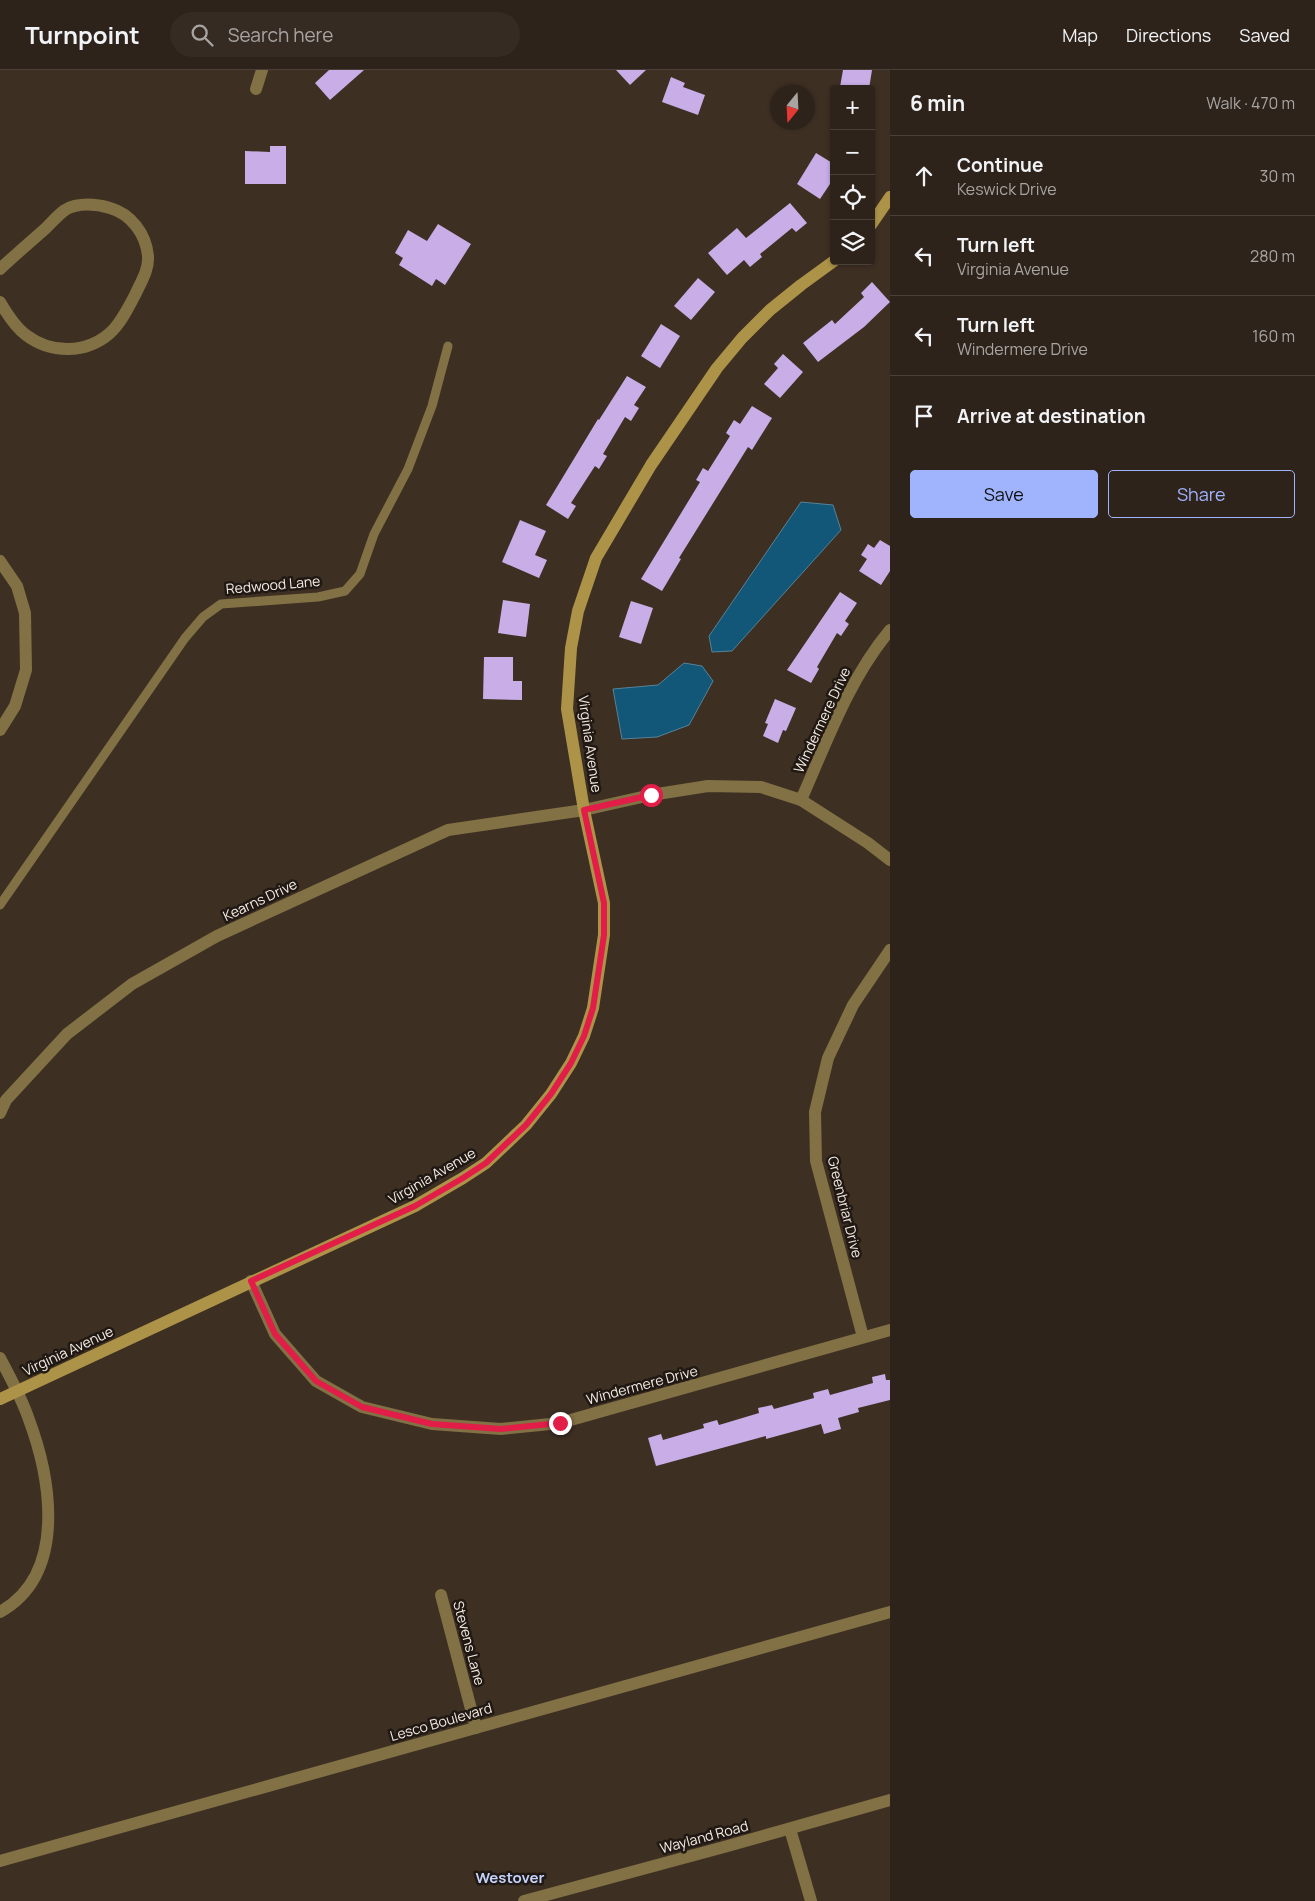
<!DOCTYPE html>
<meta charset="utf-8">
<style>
:root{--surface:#2e231a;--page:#362b23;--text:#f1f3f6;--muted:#a7a4a2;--line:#494039;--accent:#a0b3fd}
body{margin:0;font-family:Manrope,sans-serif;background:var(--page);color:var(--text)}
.controls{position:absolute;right:15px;top:15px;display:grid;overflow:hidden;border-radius:5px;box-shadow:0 1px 4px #0004}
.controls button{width:45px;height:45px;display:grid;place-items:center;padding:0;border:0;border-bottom:1px solid var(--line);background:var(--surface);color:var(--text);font:25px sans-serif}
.compass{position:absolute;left:770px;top:15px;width:45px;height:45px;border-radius:50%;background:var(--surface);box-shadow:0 1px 4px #0004;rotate:198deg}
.stop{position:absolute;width:15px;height:15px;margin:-11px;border:4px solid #e11d48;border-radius:50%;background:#fff}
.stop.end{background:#e11d48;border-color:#fff;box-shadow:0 1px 5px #0008}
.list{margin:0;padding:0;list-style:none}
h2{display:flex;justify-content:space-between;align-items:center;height:65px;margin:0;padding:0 20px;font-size:21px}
h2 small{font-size:16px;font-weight:400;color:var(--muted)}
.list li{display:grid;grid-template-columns:32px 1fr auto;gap:15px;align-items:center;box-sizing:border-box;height:80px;padding:0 20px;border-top:1px solid var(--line)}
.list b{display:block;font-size:19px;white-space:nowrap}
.list p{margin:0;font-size:16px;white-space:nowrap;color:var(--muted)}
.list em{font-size:16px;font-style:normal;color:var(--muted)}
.actions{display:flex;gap:10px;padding:15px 20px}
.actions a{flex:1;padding:11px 0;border:1px solid var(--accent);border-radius:5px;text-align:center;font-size:18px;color:var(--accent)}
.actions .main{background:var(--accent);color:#111}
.icon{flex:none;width:28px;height:28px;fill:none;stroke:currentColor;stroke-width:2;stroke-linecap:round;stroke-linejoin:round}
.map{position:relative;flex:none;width:890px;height:1831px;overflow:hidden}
header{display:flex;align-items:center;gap:30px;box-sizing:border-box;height:70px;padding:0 25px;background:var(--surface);border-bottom:1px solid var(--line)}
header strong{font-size:24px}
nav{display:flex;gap:28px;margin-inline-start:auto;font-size:18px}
.search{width:350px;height:45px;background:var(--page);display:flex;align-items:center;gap:12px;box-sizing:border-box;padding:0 18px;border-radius:28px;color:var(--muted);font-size:19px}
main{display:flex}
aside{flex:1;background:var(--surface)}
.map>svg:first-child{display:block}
</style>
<header>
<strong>Turnpoint</strong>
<div class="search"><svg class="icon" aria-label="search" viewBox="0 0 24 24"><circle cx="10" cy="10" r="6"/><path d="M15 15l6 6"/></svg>Search here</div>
<nav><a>Map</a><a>Directions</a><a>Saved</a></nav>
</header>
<main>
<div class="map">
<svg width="890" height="1831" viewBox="0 0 890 1831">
<rect width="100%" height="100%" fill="#3e2f23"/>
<g fill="#125678" stroke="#568398">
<polygon points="801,432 833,435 841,460 732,581 712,582 709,566"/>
<polygon points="684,593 702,596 713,611 689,655 657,667 622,669 613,619 658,615"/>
</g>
<g fill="#c8ade6">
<polygon points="329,0 364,0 330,30 315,13"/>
<polygon points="616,0 646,0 630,15"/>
<polygon points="843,0 872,0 869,19 840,17"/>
<polygon points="671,7 685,13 683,17 705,25 698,45 662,32"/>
<polygon points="270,76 286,76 286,114 245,114 245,81 270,82"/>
<polygon points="816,83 834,94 834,108 820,129 797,114"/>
<polygon points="790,133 807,153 796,162 792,158 760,184 762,187 750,197 744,190 727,205 708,183 737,158 746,168"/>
<polygon points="438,154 471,174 445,215 436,209 432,216 399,195 403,188 395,183 408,160 427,171"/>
<polygon points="698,208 715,222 691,250 674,236"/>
<polygon points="872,212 890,232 864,257 818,292 803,273 832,250 835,254 864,227 861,223"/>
<polygon points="661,254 680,266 660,298 641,286"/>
<polygon points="783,284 803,302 780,328 764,314 778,298 774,294"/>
<polygon points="627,306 646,317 634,335 639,338 631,351 625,347 603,384 607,386 599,399 595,396 571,433 576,436 568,449 546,435 598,349 599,350"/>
<polygon points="752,336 772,348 752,380 748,377 679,488 681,489 662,521 641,509 700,412 696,410 703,398 708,401 730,366 726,363 734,350 740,354"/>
<polygon points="520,450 546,461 535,485 547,490 539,508 502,492"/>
<polygon points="880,470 890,476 890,501 881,515 859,501 867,489 861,485 868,474 874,478"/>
<polygon points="840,522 857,533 845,551 849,554 841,566 837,563 817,597 819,599 811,613 787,600"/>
<polygon points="503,530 530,534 526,567 498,563"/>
<polygon points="631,531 653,538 641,574 619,567"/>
<polygon points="484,587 513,587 513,611 522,611 522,630 483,629"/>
<polygon points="775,629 796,638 786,661 783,660 778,673 763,666 768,654 765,653"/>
<polygon points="885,1304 886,1310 890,1310 890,1330 858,1338 859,1342 838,1348 841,1359 824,1364 821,1354 766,1369 766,1366 656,1396 648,1368 661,1364 663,1370 704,1358 703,1354 717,1350 719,1355 759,1343 758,1338 772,1335 774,1339 814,1328 813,1323 828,1319 830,1325 873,1313 872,1307"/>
</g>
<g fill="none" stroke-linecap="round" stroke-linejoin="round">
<polyline stroke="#817144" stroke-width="9" points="0,835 185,568 203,547 221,534 318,527 345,521 360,504 374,464 408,399 432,336 448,276"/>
<g stroke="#817144" stroke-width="12">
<polyline points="256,19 262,0"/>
<path d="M 0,199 C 15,185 30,172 46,158 C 52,152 58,145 65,140 C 78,132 97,134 110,138 C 131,144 146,164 148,186 C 149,200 141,212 135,225 C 128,238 121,253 110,263 C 86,284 51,284 26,265 C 15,257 7,244 0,232"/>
<polyline points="0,491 17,516 25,543 26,600 15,636 0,660"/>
<path d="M 801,730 C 827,671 849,609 890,560"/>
<polyline points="0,1043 6,1030 67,964 132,914 217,866 448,760 584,740 651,725 708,716 761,717 801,730 868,773 890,790"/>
<polyline points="251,1211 275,1264 316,1311 362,1337 432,1354 501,1359 560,1353 890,1260"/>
<polyline points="863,1267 816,1091 815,1042 828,988 853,935 890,880"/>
<path d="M 0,1288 C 10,1307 21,1327 28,1347 C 51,1408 68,1504 0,1542"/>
<polyline points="441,1525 476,1658"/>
<polyline points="790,1759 811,1831"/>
<polyline points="0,1791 890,1542"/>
<polyline points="524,1831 724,1777 890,1730"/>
</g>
<g stroke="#ad9348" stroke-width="12">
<polyline points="871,155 890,127"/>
<polyline points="0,1329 415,1136 463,1108 486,1093 526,1055 551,1024 571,993 584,966 593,938 604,865 604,833 584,740 567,639 571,578 578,541 596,488 651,395 717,298 742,268 770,240 801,215 834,191"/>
</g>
</g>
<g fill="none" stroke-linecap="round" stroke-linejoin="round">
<polyline stroke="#e11d48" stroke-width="6" points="560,1353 501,1359 432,1354 362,1337 316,1311 275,1264 251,1211 415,1136 463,1108 486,1093 526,1055 551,1024 571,993 584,966 593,938 604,865 604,833 584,740 651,725"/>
</g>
<g text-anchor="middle" stroke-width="5" stroke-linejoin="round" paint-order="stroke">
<g font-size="14" fill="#f5ebe3" stroke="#201913">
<text transform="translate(273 515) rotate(-5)" y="5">Redwood Lane</text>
<text transform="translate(822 650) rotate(-65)" y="5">Windermere Drive</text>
<text transform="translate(590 674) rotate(82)" y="5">Virginia Avenue</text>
<text transform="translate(260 830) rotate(-25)" y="5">Kearns Drive</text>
<text transform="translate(432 1106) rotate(-30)" y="5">Virginia Avenue</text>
<text transform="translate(845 1137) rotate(76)" y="5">Greenbriar Drive</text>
<text transform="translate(68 1281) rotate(-25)" y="5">Virginia Avenue</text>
<text transform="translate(642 1315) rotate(-15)" y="5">Windermere Drive</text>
<text transform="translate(469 1573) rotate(75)" y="5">Stevens Lane</text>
<text transform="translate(441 1652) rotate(-16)" y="5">Lesco Boulevard</text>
<text transform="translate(704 1767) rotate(-15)" y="5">Wayland Road</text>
</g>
<g font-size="15" font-weight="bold" fill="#c4d1fb" stroke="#201913">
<text x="510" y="1813">Westover</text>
</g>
</g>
</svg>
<div class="controls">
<button>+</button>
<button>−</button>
<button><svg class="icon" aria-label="locate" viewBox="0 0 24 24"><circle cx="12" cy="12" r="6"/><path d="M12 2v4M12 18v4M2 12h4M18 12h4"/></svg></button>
<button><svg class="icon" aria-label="layers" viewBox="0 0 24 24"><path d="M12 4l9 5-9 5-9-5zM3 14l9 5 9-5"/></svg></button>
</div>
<svg class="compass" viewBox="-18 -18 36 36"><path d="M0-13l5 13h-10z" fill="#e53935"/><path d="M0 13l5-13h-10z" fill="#a7a4a2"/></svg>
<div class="stop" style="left:651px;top:725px"></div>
<div class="stop end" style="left:560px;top:1353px"></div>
</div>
<aside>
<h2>6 min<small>Walk · 470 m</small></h2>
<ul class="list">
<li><svg class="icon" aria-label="ahead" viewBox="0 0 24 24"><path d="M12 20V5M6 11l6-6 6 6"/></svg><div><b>Continue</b><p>Keswick Drive</p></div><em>30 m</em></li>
<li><svg class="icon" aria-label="left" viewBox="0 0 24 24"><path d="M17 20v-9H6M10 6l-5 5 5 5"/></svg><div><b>Turn left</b><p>Virginia Avenue</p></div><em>280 m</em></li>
<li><svg class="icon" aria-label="left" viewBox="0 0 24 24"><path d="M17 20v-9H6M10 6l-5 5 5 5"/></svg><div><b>Turn left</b><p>Windermere Drive</p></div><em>160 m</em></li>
<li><svg class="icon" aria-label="arrive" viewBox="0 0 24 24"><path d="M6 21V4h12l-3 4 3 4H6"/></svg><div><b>Arrive at destination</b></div></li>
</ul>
<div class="actions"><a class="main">Save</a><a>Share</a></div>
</aside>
</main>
